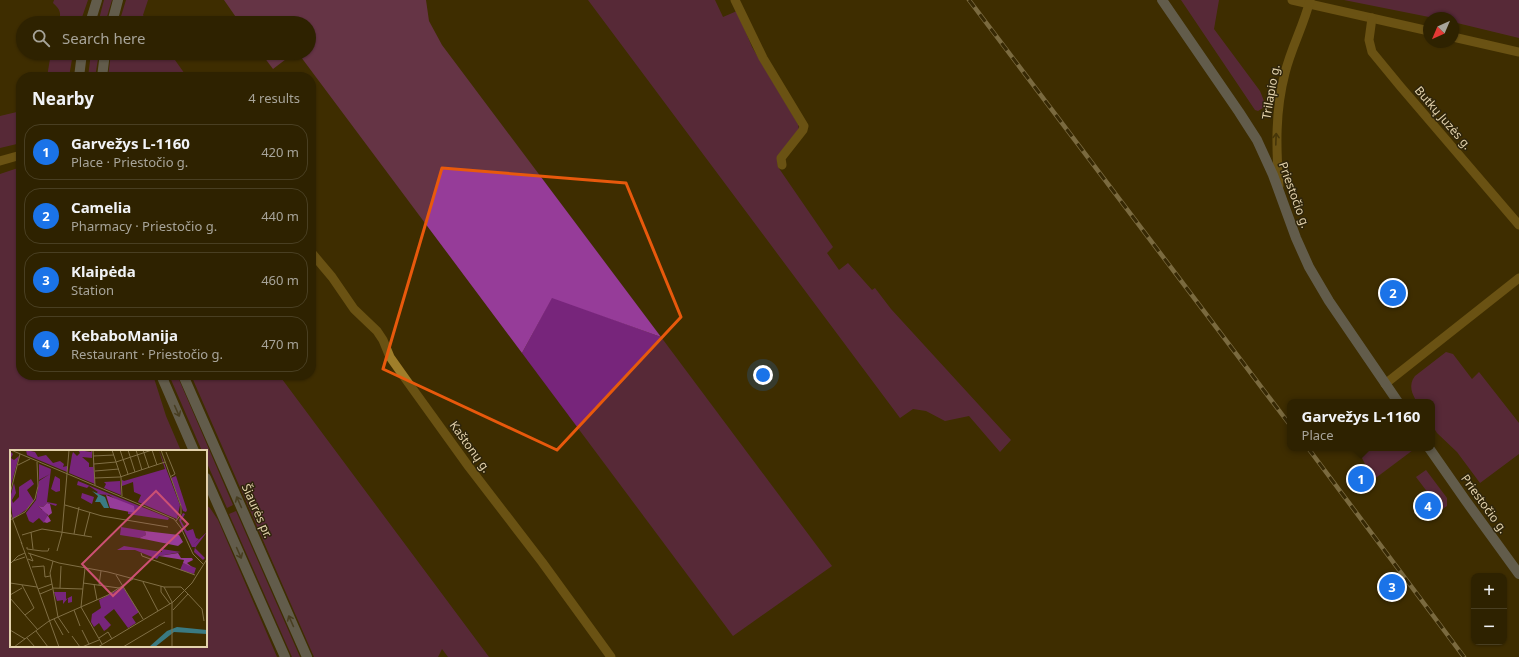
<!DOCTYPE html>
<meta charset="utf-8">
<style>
:root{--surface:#2e2200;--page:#362a0a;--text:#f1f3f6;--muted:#a7a499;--line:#493f22;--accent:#1a73e8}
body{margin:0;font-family:"Noto Sans",sans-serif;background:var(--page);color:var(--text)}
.controls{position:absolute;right:12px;bottom:12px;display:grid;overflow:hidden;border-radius:8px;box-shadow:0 1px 3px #0004}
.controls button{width:36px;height:36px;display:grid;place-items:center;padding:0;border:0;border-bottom:1px solid var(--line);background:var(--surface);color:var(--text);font:20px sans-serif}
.compass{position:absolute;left:1423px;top:12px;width:36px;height:36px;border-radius:50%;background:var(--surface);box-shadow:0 1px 3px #0004;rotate:224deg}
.you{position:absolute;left:763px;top:375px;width:14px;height:14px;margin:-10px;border:3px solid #fff;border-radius:50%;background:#1a73e8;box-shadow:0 0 0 6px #1a73e833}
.badge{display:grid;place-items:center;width:26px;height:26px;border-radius:50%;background:var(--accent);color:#fff;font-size:13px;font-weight:700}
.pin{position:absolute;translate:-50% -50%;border:2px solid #fff;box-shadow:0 1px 4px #0006}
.popup{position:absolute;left:1287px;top:399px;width:148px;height:52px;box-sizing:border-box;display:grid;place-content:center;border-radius:8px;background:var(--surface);filter:drop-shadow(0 1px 3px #0005);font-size:13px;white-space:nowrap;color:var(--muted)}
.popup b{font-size:15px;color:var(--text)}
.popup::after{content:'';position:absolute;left:50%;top:100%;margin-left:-8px;border:8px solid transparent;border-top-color:var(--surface)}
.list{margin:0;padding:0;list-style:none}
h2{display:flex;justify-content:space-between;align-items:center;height:52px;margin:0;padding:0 16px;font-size:17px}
h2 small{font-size:13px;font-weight:400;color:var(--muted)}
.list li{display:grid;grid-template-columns:26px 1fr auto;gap:12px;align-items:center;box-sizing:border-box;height:56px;margin:0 8px 8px;padding:0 8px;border:1px solid var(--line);border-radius:16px}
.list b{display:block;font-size:15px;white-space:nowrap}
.list p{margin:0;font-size:13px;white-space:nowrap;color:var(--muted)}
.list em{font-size:13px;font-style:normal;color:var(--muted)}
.icon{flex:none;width:22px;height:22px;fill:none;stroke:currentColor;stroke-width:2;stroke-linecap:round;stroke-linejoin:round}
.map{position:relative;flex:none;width:1519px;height:657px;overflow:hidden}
.search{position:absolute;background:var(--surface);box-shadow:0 1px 3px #0004;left:16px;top:16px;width:300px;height:44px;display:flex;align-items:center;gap:10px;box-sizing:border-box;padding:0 14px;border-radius:22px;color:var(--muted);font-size:15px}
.panel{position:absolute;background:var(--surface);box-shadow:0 1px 3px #0004;left:16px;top:72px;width:300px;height:308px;border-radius:16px}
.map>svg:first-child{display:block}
</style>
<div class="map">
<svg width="1519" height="657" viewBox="0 0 1519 657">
<rect width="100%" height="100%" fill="#3e2d00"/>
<g fill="#77257b">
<path d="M 54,0 L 88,0 L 80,23 L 59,23 C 61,13 61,10 53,3 Z"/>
<polygon points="104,0 112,0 105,23 98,23"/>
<polygon points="126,0 148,0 143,15 148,23 119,23"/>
<polygon points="588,0 715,0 723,17 737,11 752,47 798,124 799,130 777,160 778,167 833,247 827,253 839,270 848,263 872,290 875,288 891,309 1011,440 1000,452 969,416 945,421 926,411 913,409 900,418"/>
<polygon points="1181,0 1219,0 1214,29 1260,91 1266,106 1258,111 1255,110"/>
<polygon points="1344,0 1519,0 1519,38 1453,22 1453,18 1434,18"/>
<polygon points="51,53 73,53 69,77 47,77"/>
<polygon points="91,53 99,53 95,77 88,77"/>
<polygon points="111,53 170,53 187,77 108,77"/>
<polygon points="21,111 21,143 0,148 0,116"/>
<polygon points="21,167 21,375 153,375 166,416 181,451 11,451 11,646 206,646 206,505 210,508 218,520 277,657 0,657 0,174"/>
<polygon points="552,297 661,337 832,566 733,636 522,353"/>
<path d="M 1446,352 L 1453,354 L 1472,379 L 1479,372 L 1519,423 L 1519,454 L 1480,483 L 1457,452 L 1437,433 L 1432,425 L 1432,402 L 1417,402 C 1412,394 1408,385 1415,376 Z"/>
<polygon points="169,375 177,375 233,505 227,508 206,461 206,451 202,451"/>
<polygon points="191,375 279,375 489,657 448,657 442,649 438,657 314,657"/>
<polygon points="1362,448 1412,448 1413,450 1373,480 1358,450"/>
<polygon points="1426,470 1447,498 1447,506 1441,510 1416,477"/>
<polygon points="236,511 300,657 292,657 229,514"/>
</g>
<g fill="#963c99">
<polygon points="224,0 426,0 429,21 442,45 661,337 552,298 522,353 298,53 309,53 309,23 240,23"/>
<polygon points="261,53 294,53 273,69"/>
</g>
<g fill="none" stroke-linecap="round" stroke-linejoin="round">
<g stroke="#9f7e2a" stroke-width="9">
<polyline points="735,0 763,58 804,126 803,130 781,158 782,165"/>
<polyline points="1292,0 1429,31"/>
<polyline points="1372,18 1369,40 1372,52 1400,86 1519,225"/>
<polyline points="1453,37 1519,52"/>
<polyline points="0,161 21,155"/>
<path d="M 1279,186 C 1276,148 1275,111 1285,73 C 1291,48 1304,25 1310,0"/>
<polyline points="311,252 332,277 354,309 377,331 383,340 390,357 407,381 469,467 542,562 611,657"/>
<polyline points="1385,384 1519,278"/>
</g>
<g stroke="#8e96a7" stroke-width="10">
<polyline points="1162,0 1239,112 1257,140 1273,175 1296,238 1309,267 1329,301 1398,402"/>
<polyline points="90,23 97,0"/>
<polyline points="112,23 118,0"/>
<polyline points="79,77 82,53"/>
<polyline points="102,77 105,53"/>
<polyline points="161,375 194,451"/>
<polyline points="183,375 307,657"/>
<polyline points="1429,448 1466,501 1519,574"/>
<polyline points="206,478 285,657"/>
</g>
<defs>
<g id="rail">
<polyline points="969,0 1290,425"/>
<polyline points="1308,448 1464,657"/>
</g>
</defs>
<use href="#rail" stroke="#c4b38c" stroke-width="4.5"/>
<use href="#rail" stroke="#2f250b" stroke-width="3" stroke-dasharray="9" stroke-linecap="butt"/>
</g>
<defs><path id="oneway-shaft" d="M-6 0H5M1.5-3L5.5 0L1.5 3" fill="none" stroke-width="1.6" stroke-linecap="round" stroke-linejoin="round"/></defs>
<use stroke="#514014" href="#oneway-shaft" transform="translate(1276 139) rotate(-88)"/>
<g stroke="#555249">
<use href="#oneway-shaft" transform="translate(177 411) rotate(66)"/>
<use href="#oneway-shaft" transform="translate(239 502) rotate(-114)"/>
<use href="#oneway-shaft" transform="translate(239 553) rotate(66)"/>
<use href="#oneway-shaft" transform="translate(291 621) rotate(-114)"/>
</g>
<path d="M0 0H1519V657H0ZM 442,168 L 626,183 L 681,317 L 557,450 L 383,369 Z" fill="#3e2d00" fill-opacity=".55" fill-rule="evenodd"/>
<path fill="none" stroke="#e8590c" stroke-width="3" stroke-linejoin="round" d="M 442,168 L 626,183 L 681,317 L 557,450 L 383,369 Z"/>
<g text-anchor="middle" stroke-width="3" stroke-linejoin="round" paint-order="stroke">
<g font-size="12" fill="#e3d2ac" stroke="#2f250b">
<text transform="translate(1271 92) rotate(-80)" y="4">Trilapio g.</text>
<text transform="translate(1443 118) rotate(49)" y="4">Butkų Juzės g.</text>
<text transform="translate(1294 195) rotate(70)" y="4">Priestočio g.</text>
<text transform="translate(470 447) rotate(54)" y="4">Kaštonų g.</text>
<text transform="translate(1484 504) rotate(54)" y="4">Priestočio g.</text>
<text transform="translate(257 511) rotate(66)" y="4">Šiaurės pr.</text>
</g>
</g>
<g transform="translate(10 450)">
<rect width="197" height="197" fill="#3e2d00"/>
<path d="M 16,0 L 25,2 L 28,7 L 36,5 L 43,13 L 50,11 L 54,14 L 53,17 L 57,16 L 57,22 L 17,5 ZM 68,0 L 81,2 L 82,0 L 82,8 L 72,7 L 79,13 L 79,17 L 83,17 L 83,8 L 85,34 L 59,23 L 62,5 L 63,2 L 67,6 L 70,3 ZM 149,0 L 170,55 L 167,69 L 128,52 L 131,45 L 124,42 L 123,32 L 112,36 L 112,30 L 114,31 L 155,19 ZM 0,1 L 3,4 L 1,8 L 4,10 L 9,6 L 0,39 ZM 29,14 L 41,19 L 37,52 L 47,54 L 46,56 L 37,53 L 33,57 L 28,56 L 32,60 L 35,60 L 38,67 L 34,73 L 29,68 L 23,73 L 19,71 L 16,63 L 26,50 L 29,31 L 40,24 L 29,30 ZM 45,26 L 50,29 L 50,41 L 46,42 L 41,39 ZM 166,26 L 177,60 L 176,62 L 173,61 L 161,28 ZM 21,29 L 24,34 L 17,40 L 24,51 L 17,59 L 3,69 L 0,48 L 4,33 L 6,43 L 2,50 L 3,53 L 9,47 L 9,37 ZM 68,31 L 159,68 L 158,70 L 118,64 L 118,61 L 125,62 L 99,45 L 85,44 L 88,42 L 79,36 L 77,38 L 67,35 ZM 110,31 L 111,45 L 94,38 L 96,34 L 94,32 ZM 72,43 L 84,47 L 82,54 L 71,48 ZM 173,63 L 175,64 L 171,71 L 177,81 L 183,79 L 186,88 L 189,89 L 183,95 L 197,82 L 185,98 L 195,108 L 193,110 L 184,102 L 185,97 L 182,97 L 169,70 ZM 111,77 L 135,81 L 136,85 L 129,88 L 110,85 ZM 114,96 L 152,102 L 152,99 L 171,102 L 149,106 L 147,109 L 125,100 L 107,100 ZM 173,113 L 186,118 L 184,124 L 170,120 ZM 113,137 L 129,162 L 122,167 L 126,173 L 118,178 L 104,159 L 94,167 L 101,175 L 97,179 L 94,181 L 89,173 L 84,177 L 81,172 L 82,164 L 91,158 L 89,150 ZM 44,142 L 56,142 L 56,149 L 62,146 L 62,152 L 58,153 L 58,148 L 53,154 L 53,150 L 47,151 Z" fill="#77257b"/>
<path d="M 96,45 L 124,56 L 125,63 L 100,58 ZM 37,53 L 40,54 L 42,63 L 38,66 L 41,71 L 37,73 L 34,72 L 38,65 L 28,56 L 33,57 ZM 135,81 L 169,85 L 173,92 L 168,96 L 129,88 L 136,85 ZM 168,103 L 171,108 L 182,108 L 183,110 L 177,113 L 182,117 L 173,113 L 174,110 L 149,106 Z" fill="#963c99"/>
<path d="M 82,41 L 95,47 L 99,58 L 94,58 L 90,52 L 85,52 L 88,46 ZM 167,177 L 197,180 L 197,184 L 164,182 L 145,197 L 139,197 L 157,181 Z" fill="#3a7a82"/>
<path fill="none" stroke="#806f45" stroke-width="1" d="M 1,0 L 164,69 L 171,78 L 183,104 L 193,114M 83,0 L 85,35M 102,0 L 111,27 L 112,46M 110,0 L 118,24M 118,0 L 125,22M 126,0 L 132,20M 133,0 L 139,18M 142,0 L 147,15M 151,0 L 171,56 L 171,64 L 166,71M 156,2 L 165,24 L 160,27M 83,6 L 104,5M 84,14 L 106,12 L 142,0M 8,15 L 20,9M 85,21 L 109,19M 85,28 L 110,27 L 155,12M 0,44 L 10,4M 55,55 L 92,66 L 158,77M 0,62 L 12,94M 0,70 L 15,62 L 25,49 L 28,36 L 27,12M 21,82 L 23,99M 64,84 L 69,57M 12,85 L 32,79 L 82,87M 74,86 L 80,62M 11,92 L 49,197M 17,97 L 17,99 L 32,101 L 38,101 L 39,98M 47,101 L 52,83 L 59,0M 18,103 L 49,113 L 98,122 L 154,137 L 162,152 L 162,197M 131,103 L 132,106 L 185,125M 18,109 L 23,111 L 20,104M 3,111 L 15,107M 43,111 L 40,123 L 48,167 L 59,183M 0,114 L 8,106 L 15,103M 22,117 L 34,116 L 35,127 L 40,126M 106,125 L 133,169M 133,132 L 148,161M 0,133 L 27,137M 73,133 L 109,138M 84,134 L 87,150M 12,135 L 24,158 L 15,165M 89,135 L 91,121M 151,136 L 151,142 L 160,154M 154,137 L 171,137 L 178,144M 42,138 L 73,139M 50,138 L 51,116M 28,139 L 42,134M 30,144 L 42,139M 178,144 L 192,159 L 194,171M 0,145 L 12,138M 0,148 L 28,180M 71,157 L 92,194M 71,157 L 75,118M 64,160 L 70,176M 163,160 L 178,144M 44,169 L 53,185M 0,180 L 15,189M 72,180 L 79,194M 26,181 L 38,197M 62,186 L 70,197M 17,188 L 25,197M 89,188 L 98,182 L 102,189M 4,197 L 39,171 L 98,145 L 123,129M 72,197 L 89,190M 88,197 L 163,152 L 182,133 L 197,109M 113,197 L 155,172"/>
<path fill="#cc5073" fill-opacity="0.15" stroke="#cc5073" stroke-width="2" d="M 146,41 L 178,74 L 103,146 L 72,114 Z"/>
<rect width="197" height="197" fill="none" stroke="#e3d2ac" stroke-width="2"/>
</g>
</svg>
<div class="controls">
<button>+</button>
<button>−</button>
</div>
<svg class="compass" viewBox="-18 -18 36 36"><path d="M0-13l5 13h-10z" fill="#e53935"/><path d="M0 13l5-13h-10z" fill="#a7a499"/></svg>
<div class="you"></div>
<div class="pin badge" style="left:1361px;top:479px">1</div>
<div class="popup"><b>Garvežys L-1160</b>Place</div>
<div class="pin badge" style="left:1393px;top:293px">2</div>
<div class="pin badge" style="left:1392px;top:587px">3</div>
<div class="pin badge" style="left:1428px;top:506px">4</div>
<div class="search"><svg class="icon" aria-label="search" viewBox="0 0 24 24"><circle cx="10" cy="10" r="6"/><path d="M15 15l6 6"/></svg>Search here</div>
<section class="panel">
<h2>Nearby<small>4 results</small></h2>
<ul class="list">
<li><span class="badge">1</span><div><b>Garvežys L-1160</b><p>Place · Priestočio g.</p></div><em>420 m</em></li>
<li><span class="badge">2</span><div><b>Camelia</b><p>Pharmacy · Priestočio g.</p></div><em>440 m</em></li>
<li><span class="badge">3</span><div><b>Klaipėda</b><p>Station</p></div><em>460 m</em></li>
<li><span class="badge">4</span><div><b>KebaboManija</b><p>Restaurant · Priestočio g.</p></div><em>470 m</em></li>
</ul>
</section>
</div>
